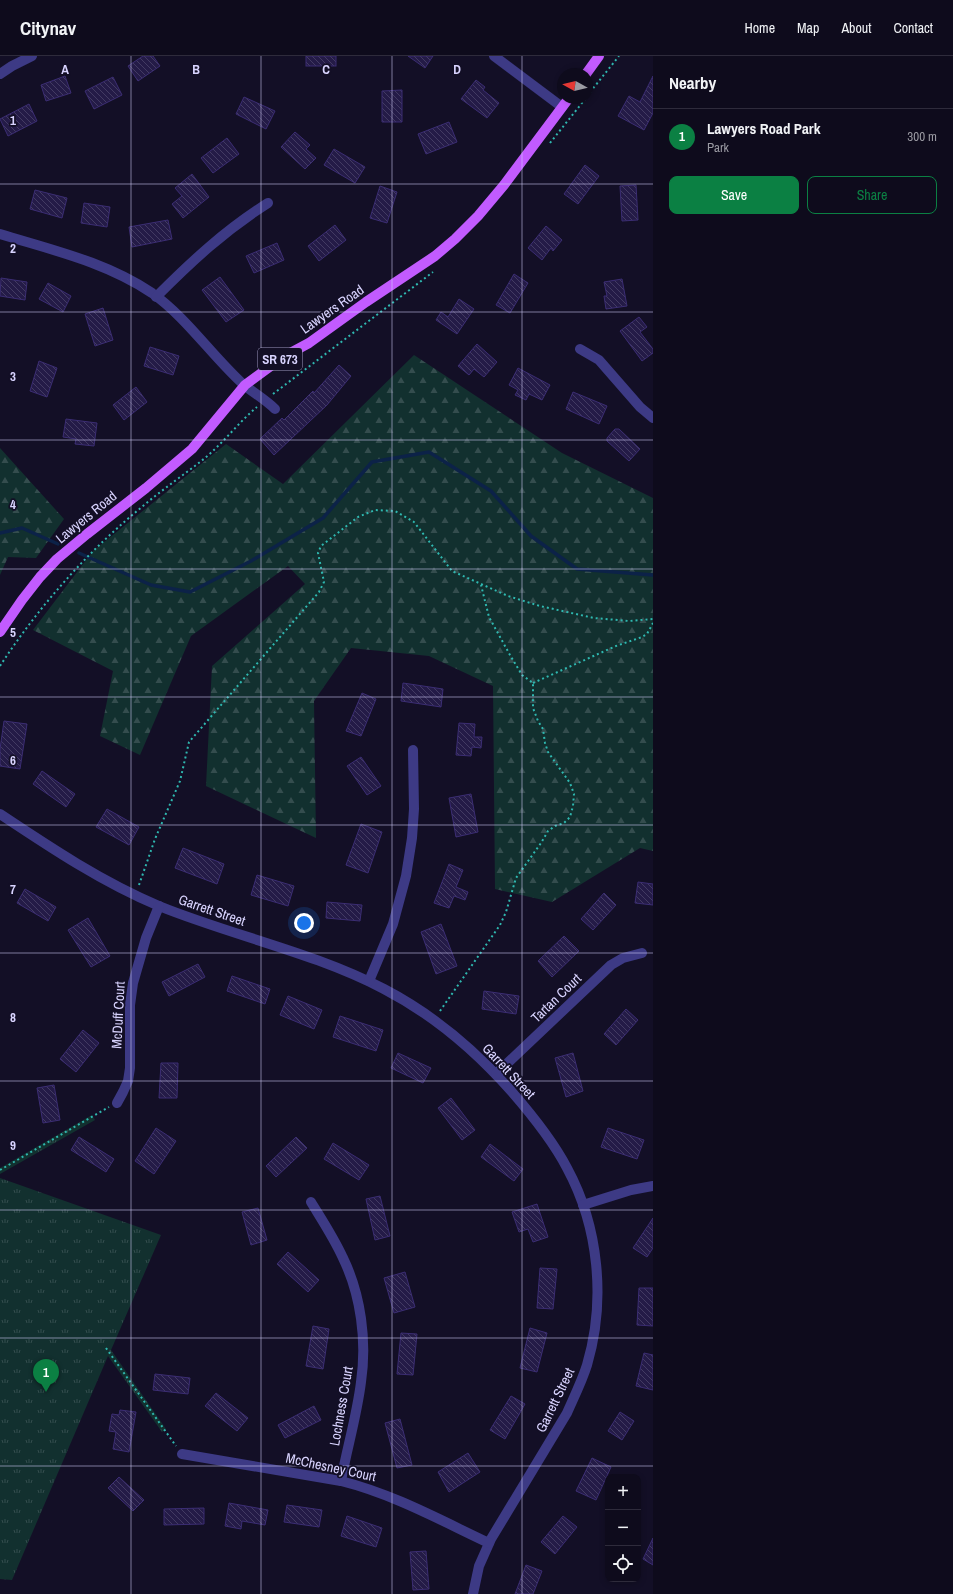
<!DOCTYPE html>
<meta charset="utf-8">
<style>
:root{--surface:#0e0b1c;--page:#1c1929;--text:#f1f3f6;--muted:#9b9ba3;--line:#2e2b3b;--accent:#0b8043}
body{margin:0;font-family:"Archivo Narrow",sans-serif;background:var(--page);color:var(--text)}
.controls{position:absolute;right:12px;bottom:12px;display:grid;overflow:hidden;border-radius:8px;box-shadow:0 2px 6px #0003}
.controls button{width:36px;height:36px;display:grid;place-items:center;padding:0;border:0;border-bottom:1px solid var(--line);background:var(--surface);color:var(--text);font:20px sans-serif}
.compass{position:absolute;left:557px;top:12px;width:36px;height:36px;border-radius:50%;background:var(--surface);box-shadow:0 2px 6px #0003;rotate:278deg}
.you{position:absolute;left:304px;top:867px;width:14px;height:14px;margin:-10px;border:3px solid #fff;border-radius:50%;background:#1a73e8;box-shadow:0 0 0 6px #1a73e833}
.badge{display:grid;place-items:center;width:26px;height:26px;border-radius:50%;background:var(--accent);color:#fff;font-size:13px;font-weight:700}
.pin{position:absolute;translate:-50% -33px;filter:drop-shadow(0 1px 2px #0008)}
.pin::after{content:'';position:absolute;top:21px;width:14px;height:12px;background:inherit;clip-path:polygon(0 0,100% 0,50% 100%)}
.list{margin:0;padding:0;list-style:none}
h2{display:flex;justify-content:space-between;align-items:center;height:52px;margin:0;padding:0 16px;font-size:17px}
h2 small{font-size:13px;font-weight:400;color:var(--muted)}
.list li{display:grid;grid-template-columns:26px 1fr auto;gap:12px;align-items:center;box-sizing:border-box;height:56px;padding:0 16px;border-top:1px solid var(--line)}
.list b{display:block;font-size:15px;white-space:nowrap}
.list p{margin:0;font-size:13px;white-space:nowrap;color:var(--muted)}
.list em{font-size:13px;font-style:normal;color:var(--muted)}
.actions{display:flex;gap:8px;padding:12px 16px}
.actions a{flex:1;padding:9px 0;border:1px solid var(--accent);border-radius:8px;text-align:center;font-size:14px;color:var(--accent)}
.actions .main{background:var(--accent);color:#fff}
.icon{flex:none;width:22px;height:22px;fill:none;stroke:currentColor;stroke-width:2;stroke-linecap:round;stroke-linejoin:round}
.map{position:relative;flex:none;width:653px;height:1538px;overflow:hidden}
header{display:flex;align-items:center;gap:24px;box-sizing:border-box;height:56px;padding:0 20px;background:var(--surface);border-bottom:1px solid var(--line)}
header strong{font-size:19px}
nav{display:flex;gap:22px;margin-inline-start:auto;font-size:14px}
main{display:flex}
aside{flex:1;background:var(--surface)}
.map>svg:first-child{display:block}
</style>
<header>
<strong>Citynav</strong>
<nav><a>Home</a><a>Map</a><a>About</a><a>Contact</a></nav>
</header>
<main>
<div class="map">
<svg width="653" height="1538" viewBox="0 0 653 1538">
<defs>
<pattern id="forest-firs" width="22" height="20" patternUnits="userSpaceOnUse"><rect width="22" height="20" fill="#12302f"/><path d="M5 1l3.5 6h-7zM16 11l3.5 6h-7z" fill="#344d4e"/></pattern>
<pattern id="park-tufts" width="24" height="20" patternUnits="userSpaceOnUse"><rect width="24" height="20" fill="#12302f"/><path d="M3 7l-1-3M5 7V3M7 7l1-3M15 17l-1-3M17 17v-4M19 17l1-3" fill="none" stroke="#344d4e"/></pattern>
<pattern id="building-back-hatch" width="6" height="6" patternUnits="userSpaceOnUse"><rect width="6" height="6" fill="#241b47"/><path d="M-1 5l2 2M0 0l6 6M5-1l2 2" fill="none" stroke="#433b63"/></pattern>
</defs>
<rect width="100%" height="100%" fill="#130f26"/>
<g fill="url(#forest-firs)">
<polygon points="414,299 562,397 653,442 653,795 640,792 552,846 495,833 493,630 429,600 351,592 314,645 316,782 206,730 212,610 305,528 288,510 191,580 140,699 100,680 113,615 33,574 93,495 226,388 283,428"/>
<polygon points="0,392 64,463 36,502 8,501 0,519"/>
</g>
<g fill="url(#park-tufts)">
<polygon points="92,1059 95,1064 0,1118 0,1112"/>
<polygon points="0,1122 161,1179 111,1294 166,1373 162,1376 108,1300 12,1524 0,1523"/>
</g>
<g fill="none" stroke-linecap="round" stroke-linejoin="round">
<g stroke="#0c2248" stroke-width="3.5">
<polyline points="0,477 22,472 58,488"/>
<polyline points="79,497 151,529 190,536 251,505 323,462 372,406 429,396 491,435 531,480 577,513 653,519"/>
</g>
</g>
<g fill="url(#building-back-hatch)" stroke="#3b2d73">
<polygon points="143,0 153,0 160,10 138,25 128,10"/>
<rect x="306" y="0" width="30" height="10"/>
<polygon points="408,0 433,0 425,12"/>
<polygon points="65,20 71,37 46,45 41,29"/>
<polygon points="653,20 653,57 644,74 618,60 629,40 640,46"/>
<polygon points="113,21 122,39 94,53 85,35"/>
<polygon points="476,24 485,31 483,34 499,47 487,62 461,43"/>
<polygon points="402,34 402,66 382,66 382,35"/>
<polygon points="244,41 275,55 266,73 236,58"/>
<polygon points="29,48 37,65 8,80 0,63"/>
<polygon points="449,66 457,86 426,98 418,78"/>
<polygon points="295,76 310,89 306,93 316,102 305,113 281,91"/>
<polygon points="227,82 239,98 213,117 201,102"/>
<polygon points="334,93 365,111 355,127 324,109"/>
<polygon points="585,109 599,120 578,148 564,138"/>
<polygon points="192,118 209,141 183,162 172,148 182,140 175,132"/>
<polygon points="636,129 638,164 622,165 620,130"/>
<polygon points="380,130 397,136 387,167 370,162"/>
<polygon points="35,134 67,142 62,162 30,153"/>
<polygon points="84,147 110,151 107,171 81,167"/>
<polygon points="168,164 172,183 132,191 129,171"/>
<polygon points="335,169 346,184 319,205 308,190"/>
<polygon points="546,170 562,184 553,195 551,192 542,204 528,192"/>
<polygon points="277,187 284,204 254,217 246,200"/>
<polygon points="514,218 528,227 510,257 496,249"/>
<polygon points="220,221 244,254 226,266 202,234"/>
<polygon points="1,222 27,226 25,244 0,240"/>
<polygon points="622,223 627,250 606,253 604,240 607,240 604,226"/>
<polygon points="48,227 71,240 63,256 39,243"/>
<polygon points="459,243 474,253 457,278 436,264 441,256 448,261"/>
<polygon points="103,252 113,284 95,290 85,258"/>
<polygon points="639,261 647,271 640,276 653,293 653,297 642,305 620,275"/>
<polygon points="477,288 497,306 484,321 474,313 469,319 458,310"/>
<polygon points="150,291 179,300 173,319 144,310"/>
<polygon points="39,305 57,312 47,341 30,335"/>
<polygon points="339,309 351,320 327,349 274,399 260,383 282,362 284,364 313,335 314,337"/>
<polygon points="518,312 550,329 542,344 529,338 526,344 515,339 518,334 509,329"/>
<polygon points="136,331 147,346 124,364 113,349"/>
<polygon points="573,336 607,350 599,368 566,353"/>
<polygon points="66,363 97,367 94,390 75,388 76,383 63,381"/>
<polygon points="615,373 619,373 640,393 629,405 607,385 607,382"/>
<polygon points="403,627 443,633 441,651 401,645"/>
<polygon points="362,637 376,643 361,680 346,675"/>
<polygon points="4,665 27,668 20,713 0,710 0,693"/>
<polygon points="459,667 475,668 474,681 482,681 481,692 472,691 471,700 456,699"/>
<polygon points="361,701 381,730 367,739 347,710"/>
<polygon points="42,715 75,738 66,751 33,728"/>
<polygon points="471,738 478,776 456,781 449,742"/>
<polygon points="107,753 139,771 129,789 96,771"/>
<polygon points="361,768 382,776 368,817 346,809"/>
<polygon points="183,792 224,808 217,828 175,812"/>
<polygon points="449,808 463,814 456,831 468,836 465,844 454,840 449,852 434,847"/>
<polygon points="257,819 294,830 288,850 251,839"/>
<polygon points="638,826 653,828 653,849 635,847"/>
<polygon points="25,833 56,851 48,865 17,847"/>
<polygon points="604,837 616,849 593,874 581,863"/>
<polygon points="327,846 362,849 360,865 326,862"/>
<polygon points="88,862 110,900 91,911 68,874"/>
<polygon points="441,868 457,910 436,918 421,876"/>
<polygon points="564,880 579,895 552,921 538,905"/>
<polygon points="198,908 205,921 169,940 162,926"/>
<polygon points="232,920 270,933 265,948 227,935"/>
<polygon points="484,935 519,940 516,958 482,953"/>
<polygon points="288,940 322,954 314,973 280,959"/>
<polygon points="626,953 638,964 616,989 604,978"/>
<polygon points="340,960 383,974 376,995 333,981"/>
<polygon points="83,974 99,987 76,1016 60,1003"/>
<polygon points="398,997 431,1012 423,1027 391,1012"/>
<polygon points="573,997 583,1035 566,1041 555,1002"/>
<polygon points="161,1007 178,1007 177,1042 159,1042"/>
<polygon points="54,1029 60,1064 43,1067 37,1032"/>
<polygon points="451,1042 475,1074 462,1084 438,1052"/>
<polygon points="156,1072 176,1085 154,1118 135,1105"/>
<polygon points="608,1072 644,1084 637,1103 601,1091"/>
<polygon points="79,1081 114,1103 106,1116 71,1094"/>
<polygon points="296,1081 307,1092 276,1121 266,1110"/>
<polygon points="333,1087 369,1109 359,1124 324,1103"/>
<polygon points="490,1088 523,1113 514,1125 481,1101"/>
<polygon points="380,1140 390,1180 375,1184 366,1143"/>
<polygon points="537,1148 548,1181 533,1186 528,1173 519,1176 512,1156"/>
<polygon points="258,1152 267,1184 251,1189 242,1156"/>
<polygon points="653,1162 653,1192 647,1201 633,1192"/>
<polygon points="288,1196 319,1224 308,1236 277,1208"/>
<polygon points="540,1212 557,1213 553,1253 537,1252"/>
<polygon points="405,1216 415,1251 394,1257 384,1222"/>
<polygon points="639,1232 653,1232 653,1270 637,1269"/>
<polygon points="313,1270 329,1273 323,1313 306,1310"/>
<polygon points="530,1272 547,1277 537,1316 520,1312"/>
<polygon points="401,1277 417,1278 413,1319 397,1318"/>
<polygon points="644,1297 653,1299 653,1334 636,1330"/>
<polygon points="155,1318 190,1322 188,1338 153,1334"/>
<polygon points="216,1337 248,1362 237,1375 205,1350"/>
<polygon points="511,1340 525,1348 505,1383 490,1374"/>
<polygon points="314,1350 321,1364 285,1382 278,1369"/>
<polygon points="120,1354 136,1356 129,1396 113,1393 116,1376 109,1375 112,1358 119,1359"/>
<polygon points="620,1356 634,1365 622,1384 608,1375"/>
<polygon points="400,1363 412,1409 397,1412 385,1367"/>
<polygon points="468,1397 480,1416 449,1436 438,1416"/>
<polygon points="592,1402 611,1411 596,1444 576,1435"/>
<polygon points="119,1421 144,1444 133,1455 108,1432"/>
<polygon points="229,1447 268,1454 265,1469 242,1465 241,1473 225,1470"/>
<polygon points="287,1449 322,1454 319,1471 284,1466"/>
<polygon points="204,1452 204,1468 164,1469 164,1453"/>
<polygon points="347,1460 382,1472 376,1491 341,1480"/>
<polygon points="563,1460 577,1471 555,1498 541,1486"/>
<polygon points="653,1482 653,1509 643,1503"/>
<polygon points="426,1495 429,1533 413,1534 410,1496"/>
<polygon points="526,1509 542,1515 533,1538 515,1538"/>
</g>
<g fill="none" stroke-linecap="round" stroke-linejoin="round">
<g stroke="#2fb8b0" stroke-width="2" stroke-dasharray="2 3" stroke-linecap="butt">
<polyline points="587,40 619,0"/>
<polyline points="550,87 586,42"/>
<polyline points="273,338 433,216"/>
<path d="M 0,610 C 39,550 88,495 143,450 C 163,433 185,418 205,402 C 224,386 239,366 257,351"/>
<polyline points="533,627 616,590 642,581 647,578 653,567"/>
<polyline points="139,829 155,783 180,725 189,686 319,536 324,526 318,497 321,490 358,461 375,454 395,455 414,466 452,515 508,540 540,550 594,562 629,565 653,563"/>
<polyline points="440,955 500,869 506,856 516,822 541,787 548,775 555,770 564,767 570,761 573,750 574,738 570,727 548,696 545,687 543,673 538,665 533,652 533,627 522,619 510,599 489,561 481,529"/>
<polyline points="0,1114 109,1051"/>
<polyline points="106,1292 176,1390"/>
</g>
<g stroke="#3d3a85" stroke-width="10">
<polyline points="494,0 562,51"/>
<polyline points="0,18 12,10 32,0"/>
<path d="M 0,178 C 52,194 106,206 152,237 C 187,262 212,300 244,329 C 254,337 266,344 275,353"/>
<path d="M 156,241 C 192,205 224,175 268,147"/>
<polyline points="580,293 599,304 640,351 653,362"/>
<path d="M 0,758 C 51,792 102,826 159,850 C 233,880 313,896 384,933 C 434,959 475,994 512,1036 C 532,1059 553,1085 567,1112 C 599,1171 606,1245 587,1309 C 582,1325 574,1341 567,1357 L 491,1483 L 479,1510 L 473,1538"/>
<polyline points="369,925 393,868 406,820 412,782 414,753 413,694"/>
<polyline points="496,1018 611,909 623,902 642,897"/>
<polyline points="117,1047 123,1036 128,1025 130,1012 130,949 133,927 146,882 159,850"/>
<path d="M 311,1146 C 322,1164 334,1182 343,1202 C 361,1239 367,1285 361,1326 C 357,1359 347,1392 341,1425"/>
<polyline points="583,1149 631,1134 653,1130"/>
<path d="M 182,1398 L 341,1425 C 393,1438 440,1464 489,1487"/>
</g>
<g stroke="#c25bff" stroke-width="10">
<polyline points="586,18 599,0"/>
<polyline points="0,576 22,544 40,521 57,503 87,478 146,432 192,393 245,329 283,301 309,287 366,246 435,200 455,183 478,160 504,129 569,42"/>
</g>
</g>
<path fill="none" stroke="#d9d4ff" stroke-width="1" stroke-opacity="0.55" d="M 131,0 L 131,1538M 261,0 L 261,1538M 392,0 L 392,1538M 522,0 L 522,1538M 0,128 L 653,128M 0,256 L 653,256M 0,384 L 653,384M 0,513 L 653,513M 0,641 L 653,641M 0,769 L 653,769M 0,897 L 653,897M 0,1025 L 653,1025M 0,1154 L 653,1154M 0,1282 L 653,1282M 0,1410 L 653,1410"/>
<g text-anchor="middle" stroke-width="3.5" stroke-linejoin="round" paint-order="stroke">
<rect fill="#130f26" stroke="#9e99be" stroke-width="1" x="258" y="292" width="44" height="22" rx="3"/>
<g font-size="13" font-weight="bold" fill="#d9d4ff">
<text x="280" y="308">SR 673</text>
</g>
<g font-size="14" fill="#d9d4ff" stroke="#130f26">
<text transform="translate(332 253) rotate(-35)" y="5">Lawyers Road</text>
<text transform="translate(86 461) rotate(-39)" y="5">Lawyers Road</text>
<text transform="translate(212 854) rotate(19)" y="5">Garrett Street</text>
<text transform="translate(556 942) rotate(-44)" y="5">Tartan Court</text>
<text transform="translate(118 959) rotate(-87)" y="5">McDuff Court</text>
<text transform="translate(509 1015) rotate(47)" y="5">Garrett Street</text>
<text transform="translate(555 1344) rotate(-64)" y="5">Garrett Street</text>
<text transform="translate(341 1350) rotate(-80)" y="5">Lochness Court</text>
<text transform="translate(331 1411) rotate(12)" y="5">McChesney Court</text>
</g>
</g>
<g font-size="13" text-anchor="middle" font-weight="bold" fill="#d9d4ff" stroke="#130f26" stroke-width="3.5" stroke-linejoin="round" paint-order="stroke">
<text x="65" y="18">A</text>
<text x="196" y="18">B</text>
<text x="326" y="18">C</text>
<text x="457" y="18">D</text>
<text x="13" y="69">1</text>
<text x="13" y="197">2</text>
<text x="13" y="325">3</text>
<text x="13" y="453">4</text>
<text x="13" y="581">5</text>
<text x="13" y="709">6</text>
<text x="13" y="838">7</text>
<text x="13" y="966">8</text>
<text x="13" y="1094">9</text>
</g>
</svg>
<div class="controls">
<button>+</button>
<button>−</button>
<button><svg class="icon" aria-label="locate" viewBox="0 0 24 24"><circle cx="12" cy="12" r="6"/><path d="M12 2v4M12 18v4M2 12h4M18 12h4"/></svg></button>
</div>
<svg class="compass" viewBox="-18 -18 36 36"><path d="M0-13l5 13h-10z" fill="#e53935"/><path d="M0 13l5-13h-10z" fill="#9b9ba3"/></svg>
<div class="you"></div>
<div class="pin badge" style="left:46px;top:1336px">1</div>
</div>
<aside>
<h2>Nearby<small></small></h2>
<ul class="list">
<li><span class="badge">1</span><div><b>Lawyers Road Park</b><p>Park</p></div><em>300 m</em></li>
</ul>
<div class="actions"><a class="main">Save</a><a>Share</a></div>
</aside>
</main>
